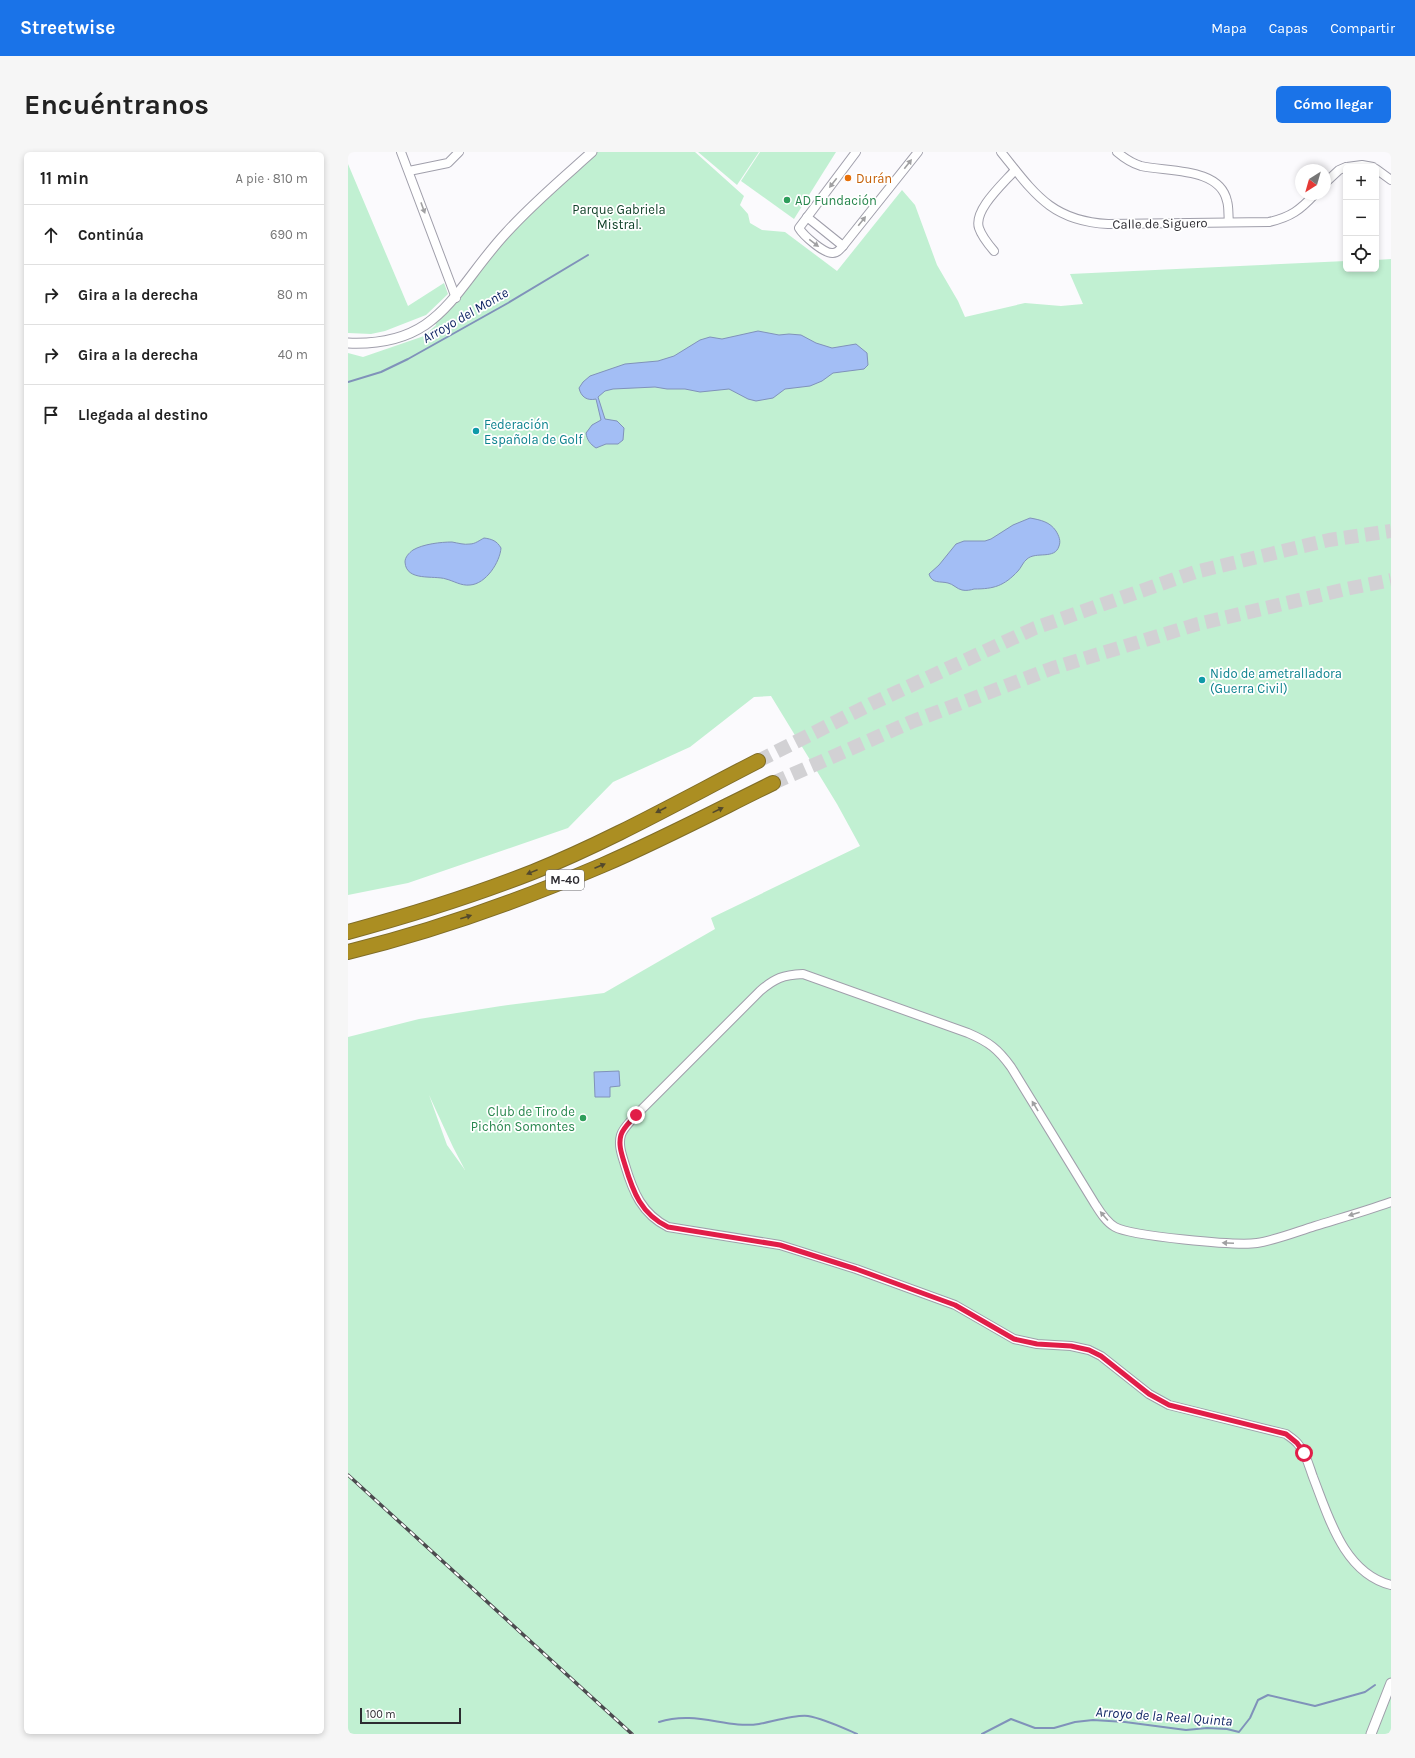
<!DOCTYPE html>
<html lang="es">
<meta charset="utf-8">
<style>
:root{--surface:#fff;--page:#f6f6f6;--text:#222;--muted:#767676;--line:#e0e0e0;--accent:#1a73e8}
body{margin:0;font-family:Karla,sans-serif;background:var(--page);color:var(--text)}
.controls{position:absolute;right:12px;top:12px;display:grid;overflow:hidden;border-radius:6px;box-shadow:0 2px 6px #0003}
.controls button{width:36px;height:36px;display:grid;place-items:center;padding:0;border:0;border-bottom:1px solid var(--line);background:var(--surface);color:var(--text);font:20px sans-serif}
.compass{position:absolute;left:947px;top:12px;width:36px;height:36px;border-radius:50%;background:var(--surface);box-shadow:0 2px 6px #0003;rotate:217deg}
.scale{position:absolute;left:12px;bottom:10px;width:101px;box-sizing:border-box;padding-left:4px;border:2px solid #2d2c31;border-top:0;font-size:11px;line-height:14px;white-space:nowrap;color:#2d2c31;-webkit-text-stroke:3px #fff;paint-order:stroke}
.stop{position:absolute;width:12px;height:12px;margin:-9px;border:3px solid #e11d48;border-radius:50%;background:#fff}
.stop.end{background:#e11d48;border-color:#fff;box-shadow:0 1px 4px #0008}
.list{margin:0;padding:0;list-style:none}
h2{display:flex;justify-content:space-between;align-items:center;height:52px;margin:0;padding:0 16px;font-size:17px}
h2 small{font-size:13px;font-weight:400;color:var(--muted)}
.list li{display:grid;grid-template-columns:26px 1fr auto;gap:12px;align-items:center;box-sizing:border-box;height:60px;padding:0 16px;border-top:1px solid var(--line)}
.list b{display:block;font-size:15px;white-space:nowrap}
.list em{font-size:13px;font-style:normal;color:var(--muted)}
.icon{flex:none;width:22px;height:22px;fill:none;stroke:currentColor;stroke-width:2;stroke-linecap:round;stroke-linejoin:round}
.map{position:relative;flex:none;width:1043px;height:1582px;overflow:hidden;border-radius:6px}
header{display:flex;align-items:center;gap:24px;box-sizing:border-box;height:56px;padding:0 20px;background:var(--accent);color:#fff}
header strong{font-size:19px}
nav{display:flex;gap:22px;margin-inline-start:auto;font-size:14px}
.intro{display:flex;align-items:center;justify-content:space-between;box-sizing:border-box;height:96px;padding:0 24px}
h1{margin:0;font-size:28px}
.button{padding:10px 18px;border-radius:6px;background:var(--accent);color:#fff;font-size:14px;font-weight:700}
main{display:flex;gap:24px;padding:0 24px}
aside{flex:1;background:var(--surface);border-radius:6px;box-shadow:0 2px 6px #0003}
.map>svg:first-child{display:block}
</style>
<header>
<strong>Streetwise</strong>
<nav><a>Mapa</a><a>Capas</a><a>Compartir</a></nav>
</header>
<div class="intro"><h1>Encuéntranos</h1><a class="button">Cómo llegar</a></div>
<main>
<aside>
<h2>11 min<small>A pie · 810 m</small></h2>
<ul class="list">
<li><svg class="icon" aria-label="ahead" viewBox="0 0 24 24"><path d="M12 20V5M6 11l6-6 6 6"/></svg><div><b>Continúa</b></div><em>690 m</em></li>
<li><svg class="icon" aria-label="right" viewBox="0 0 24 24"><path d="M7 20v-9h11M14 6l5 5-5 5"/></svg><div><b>Gira a la derecha</b></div><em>80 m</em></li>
<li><svg class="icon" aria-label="right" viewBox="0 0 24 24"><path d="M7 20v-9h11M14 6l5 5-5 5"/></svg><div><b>Gira a la derecha</b></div><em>40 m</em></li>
<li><svg class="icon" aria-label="arrive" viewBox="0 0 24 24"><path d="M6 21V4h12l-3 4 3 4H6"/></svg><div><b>Llegada al destino</b></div></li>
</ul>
</aside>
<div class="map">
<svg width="1043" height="1582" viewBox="0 0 1043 1582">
<rect width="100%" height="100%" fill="#fbfafd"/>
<g fill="#c1f0d2" fill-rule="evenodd">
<path d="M 246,0 L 347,0 L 396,44 L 392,53 L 400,62 L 402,71 L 414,78 L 437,80 L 489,119 L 554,38 L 567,53 L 589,113 L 610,149 L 617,165 L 677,151 L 713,154 L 735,152 L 722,122 L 998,109 L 998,117 L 1028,117 L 1028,108 L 1043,107 L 1043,1582 L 0,1582 L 0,885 L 71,867 L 153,854 L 256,841 L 367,777 L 363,766 L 512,694 L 489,652 L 423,544 L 406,545 L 342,595 L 265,630 L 220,676 L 60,731 L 0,743 L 0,201 L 15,205 L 76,184 L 88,173 L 85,165 L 147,92 ZM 81,943 L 105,995 L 117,1018 L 99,993 Z"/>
<polygon points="350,0 411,0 389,33"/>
<polygon points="412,0 488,0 446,67 393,29"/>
<polygon points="0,12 60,154 96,131 100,142 78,163 37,179 23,182 0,181"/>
</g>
<g fill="#a3bef5" stroke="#8092ba">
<path d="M 410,179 L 431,183 L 441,182 L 453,183 L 468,191 L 484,196 L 508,192 L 519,201 L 520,213 L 516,217 L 485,221 L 474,229 L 462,234 L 437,237 L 425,246 L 408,249 L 400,247 L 381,237 L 352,240 L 337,237 L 319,237 L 307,235 L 265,237 L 257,239 L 250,245 L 257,267 L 269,269 L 276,276 L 275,288 L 270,292 L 258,292 L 248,296 C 242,292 239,288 238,281 L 244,273 L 253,268 L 248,247 C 239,249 233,245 231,236 L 235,230 L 242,224 L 277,212 L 310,209 L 326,204 L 352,188 L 362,185 L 374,187 Z"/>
<path d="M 682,366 C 693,368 702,370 708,379 C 711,384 713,389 711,394 C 707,408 688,399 679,407 C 675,410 673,416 670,419 C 656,434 646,437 626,437 C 623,438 618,439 614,438 C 609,437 605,432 600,431 C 592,429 584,432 581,422 L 591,413 L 608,392 L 616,389 L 637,389 L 643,387 L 665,373 Z"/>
<path d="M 136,386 C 144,387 149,389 153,396 C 152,410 138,432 122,433 C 113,434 106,429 98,427 C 86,423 58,430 57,410 C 57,405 61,401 65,398 C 75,392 93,390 104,390 C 110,391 116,393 122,392 C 127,392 132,388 136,386 Z"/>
<polygon points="271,919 272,934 262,935 262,945 247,945 246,920"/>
</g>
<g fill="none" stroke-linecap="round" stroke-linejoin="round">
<g stroke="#8092ba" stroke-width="2">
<polyline points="0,230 33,220 60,207 160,151 240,103"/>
<path d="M 311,1570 C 348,1558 378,1577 411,1572 C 423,1570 449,1562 460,1564 C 477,1567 493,1575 509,1582"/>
<polyline points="634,1582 663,1567 687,1576 706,1576 727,1570 745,1568 777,1570 838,1578 859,1576 879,1577 891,1580 902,1566 910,1548 920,1543 967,1554 1017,1540 1027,1533"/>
</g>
<g stroke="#d2d1d4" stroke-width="14" stroke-dasharray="14 7" stroke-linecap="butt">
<polyline points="410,609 523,552 687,476 847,420 981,388 1043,379"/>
<polyline points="425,631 563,570 705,516 850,472 998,437 1043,428"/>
</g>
<defs>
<g id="minor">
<polyline points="53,0 108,146"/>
<path d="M 508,0 L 451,76 C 455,83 476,102 485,101 C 490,101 492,97 495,94 L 570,0"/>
<path d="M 653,0 C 686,41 703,69 760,72 L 921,70 C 943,65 952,58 967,42"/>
<path d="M 769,0 C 776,6 783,11 793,14 C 819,20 872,15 879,49 C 881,55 880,63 881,70"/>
<polyline points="999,15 1014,13 1025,15"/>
<polyline points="1028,17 1043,28"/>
<polyline points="61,19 100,11 111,0"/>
<polyline points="977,31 991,18 998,15"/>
<polyline points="459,65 495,94"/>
<path d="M 646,99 C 640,92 634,85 631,76 C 625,58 656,31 667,18"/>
<path d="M 1043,1050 C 1018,1059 993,1066 967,1074 C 948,1080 928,1088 909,1091 C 888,1094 783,1084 767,1075 C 758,1070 752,1060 747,1052 L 663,915 C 650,897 641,890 620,881 L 455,822 C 435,823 427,826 412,839 L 288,963 C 283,969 275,976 273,983 C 270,993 274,1003 277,1013 C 285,1040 294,1062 320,1075 L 432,1093 L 508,1117 L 607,1153 L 666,1187 L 689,1192 L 723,1194 L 741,1198 L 753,1204 L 801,1242 L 821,1253 L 938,1282 C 942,1285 947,1288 950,1292 C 958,1301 961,1314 965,1325 C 981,1366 996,1421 1043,1433"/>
</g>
<g id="tertiary">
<path d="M 0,191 C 93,195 105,138 158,81 C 184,52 215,26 244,0"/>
<polyline points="1023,1582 1043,1531"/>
</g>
<g id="motorway">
<path d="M 0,780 C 63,763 124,744 185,720 C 262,689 336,647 410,609"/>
<path d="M 0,800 C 86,779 173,748 255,713 C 313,688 368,659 425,631"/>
</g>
</defs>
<use href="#minor" stroke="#a09fab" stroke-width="10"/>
<use href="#tertiary" stroke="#a09fab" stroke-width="11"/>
<use href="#motorway" stroke="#7f6c27" stroke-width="16"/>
<use href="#minor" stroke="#fff" stroke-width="8"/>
<use href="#tertiary" stroke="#fff" stroke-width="9"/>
<use href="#motorway" stroke="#ab8e22" stroke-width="14"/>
<defs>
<polyline id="rail" points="0,1323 284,1582"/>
</defs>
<use href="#rail" stroke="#4c4b4f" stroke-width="3.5"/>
<use href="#rail" stroke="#fff" stroke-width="2" stroke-dasharray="6" stroke-linecap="butt"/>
</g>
<defs><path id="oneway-solid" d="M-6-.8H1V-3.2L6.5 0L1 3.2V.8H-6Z"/></defs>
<g fill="#a0a0a2">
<use href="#oneway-solid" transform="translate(560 12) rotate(-52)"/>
<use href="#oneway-solid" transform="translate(485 31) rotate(128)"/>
<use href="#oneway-solid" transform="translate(75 56) rotate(70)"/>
<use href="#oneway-solid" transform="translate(514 69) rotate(-51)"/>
<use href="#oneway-solid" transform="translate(466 91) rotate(37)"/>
<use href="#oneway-solid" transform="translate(687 954) rotate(-121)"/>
<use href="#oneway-solid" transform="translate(1006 1062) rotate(162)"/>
<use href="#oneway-solid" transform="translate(756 1064) rotate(-131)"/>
<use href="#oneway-solid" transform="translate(880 1091) rotate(-177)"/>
</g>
<g fill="#53492c">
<use href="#oneway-solid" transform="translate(313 658) rotate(153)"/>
<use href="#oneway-solid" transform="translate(370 658) rotate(-26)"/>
<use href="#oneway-solid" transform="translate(252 714) rotate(-23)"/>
<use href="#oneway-solid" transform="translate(184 720) rotate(158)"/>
<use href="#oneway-solid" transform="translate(118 765) rotate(-17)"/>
</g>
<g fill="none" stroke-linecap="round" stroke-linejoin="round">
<path stroke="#e11d48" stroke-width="5" d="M 288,963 C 283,969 275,976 273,983 C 270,993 274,1003 277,1013 C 285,1040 293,1062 320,1075 L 432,1093 L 508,1117 L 607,1153 L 666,1187 L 689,1192 L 723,1194 L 741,1198 L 753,1204 L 801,1242 L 821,1253 L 938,1282 L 949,1291 L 956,1301"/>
</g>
<circle fill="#e8710a" stroke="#fff" stroke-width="1.5" cx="500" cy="26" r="4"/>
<g fill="#2e9e5b" stroke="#fff" stroke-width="1.5">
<circle cx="439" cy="48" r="4"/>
<circle cx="235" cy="966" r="4"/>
</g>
<g fill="#0f9aa8" stroke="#fff" stroke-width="1.5">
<circle cx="128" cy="279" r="4"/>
<circle cx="854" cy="528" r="4"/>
</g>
<g text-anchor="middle" stroke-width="3.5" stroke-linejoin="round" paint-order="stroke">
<rect fill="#fff" stroke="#6c6b6f" stroke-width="1" x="198" y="718" width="38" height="20" rx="3"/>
<g font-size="12" font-weight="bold" fill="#2d2c31">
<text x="217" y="732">M-40</text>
</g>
<g font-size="13" fill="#c56008" stroke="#fff" text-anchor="start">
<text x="508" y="31">Durán</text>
</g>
<g font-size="13" fill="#27864d" stroke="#fff" text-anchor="start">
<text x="447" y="53">AD Fundación</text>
<text x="227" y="964" text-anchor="end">Club de Tiro de<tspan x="227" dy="15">Pichón Somontes</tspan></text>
</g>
<g font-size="13" fill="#114229" stroke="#fff">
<text x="271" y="62">Parque Gabriela<tspan x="271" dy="15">Mistral.</tspan></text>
</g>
<g font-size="13" fill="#2d2c31" stroke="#fff">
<text transform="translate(812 71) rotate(-1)" y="5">Calle de Siguero</text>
</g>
<g font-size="13" fill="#0d838f" stroke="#fff" text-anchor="start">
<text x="136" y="277">Federación<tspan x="136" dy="15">Española de Golf</tspan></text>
<text x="862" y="526">Nido de ametralladora<tspan x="862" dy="15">(Guerra Civil)</tspan></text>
</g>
<g font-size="14" font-style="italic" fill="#102665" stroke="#fff">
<text transform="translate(117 163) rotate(-30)" y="5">Arroyo del Monte</text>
<text transform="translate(816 1564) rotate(4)" y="5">Arroyo de la Real Quinta</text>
</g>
</g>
</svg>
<div class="controls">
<button>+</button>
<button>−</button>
<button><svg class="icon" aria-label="locate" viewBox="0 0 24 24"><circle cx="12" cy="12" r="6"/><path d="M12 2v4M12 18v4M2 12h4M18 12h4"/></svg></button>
</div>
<svg class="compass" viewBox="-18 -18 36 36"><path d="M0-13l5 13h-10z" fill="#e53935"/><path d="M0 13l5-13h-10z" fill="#767676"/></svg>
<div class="scale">100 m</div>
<div class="stop" style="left:956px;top:1301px"></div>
<div class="stop end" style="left:288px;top:963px"></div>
</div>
</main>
